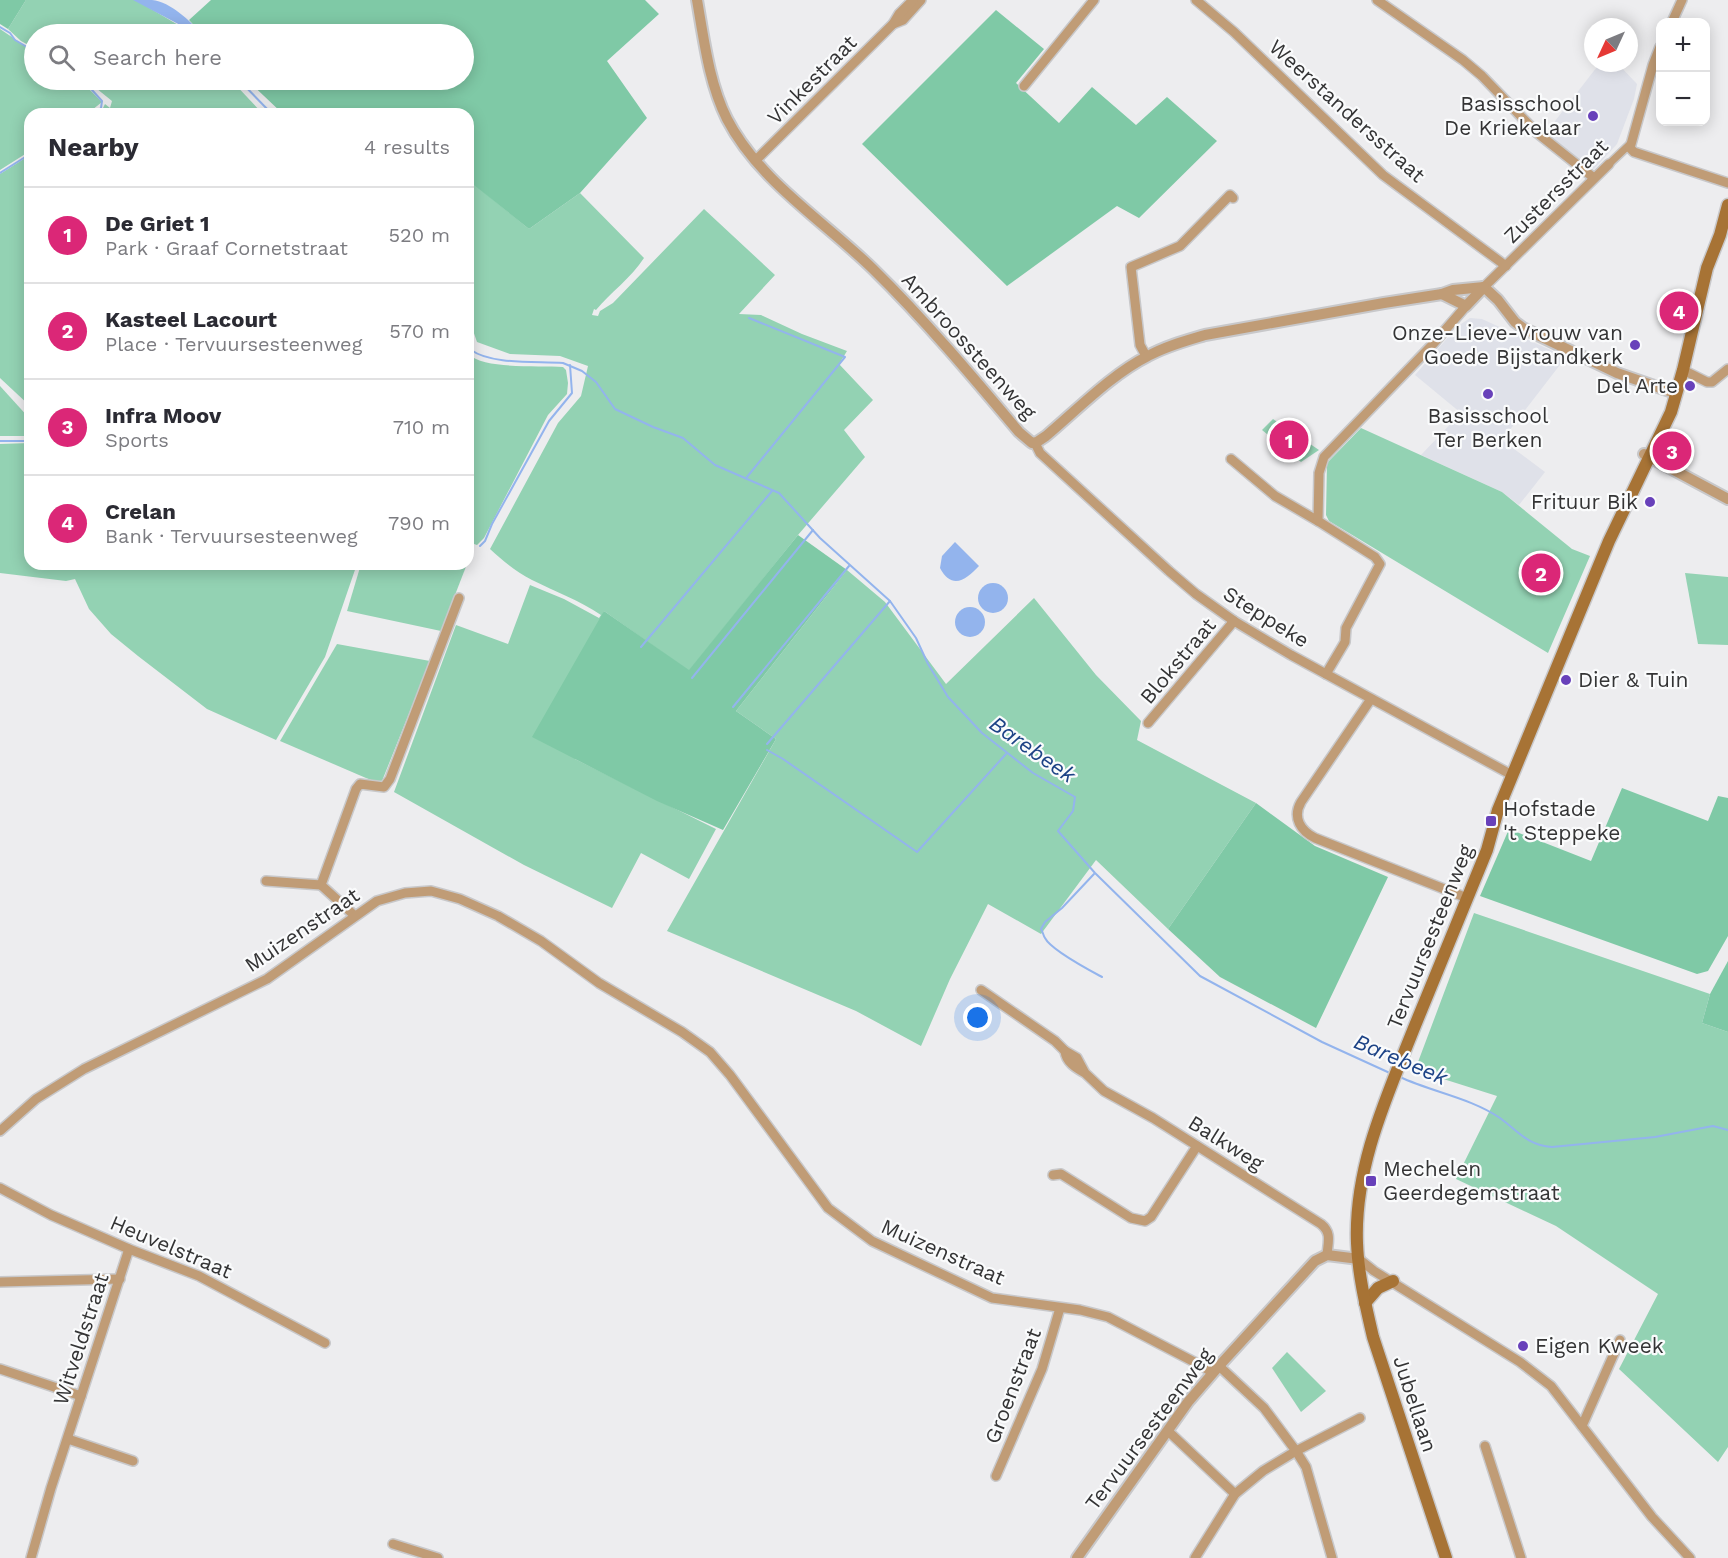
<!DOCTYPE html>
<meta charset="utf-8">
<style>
:root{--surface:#fff;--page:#f7f7f7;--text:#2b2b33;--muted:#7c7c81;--line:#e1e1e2;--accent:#db2777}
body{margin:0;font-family:"Work Sans",sans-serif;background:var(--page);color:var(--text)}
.controls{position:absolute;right:18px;top:18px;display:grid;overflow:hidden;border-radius:12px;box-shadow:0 3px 15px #0003}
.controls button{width:54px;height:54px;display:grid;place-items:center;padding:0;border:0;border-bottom:2px solid var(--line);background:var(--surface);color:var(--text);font:30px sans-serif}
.compass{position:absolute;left:1584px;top:18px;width:54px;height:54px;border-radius:50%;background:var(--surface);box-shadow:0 3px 15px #0003;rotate:226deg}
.you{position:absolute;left:978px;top:1018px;width:21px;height:21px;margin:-15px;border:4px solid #fff;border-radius:50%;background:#1a73e8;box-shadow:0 0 0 9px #1a73e833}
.badge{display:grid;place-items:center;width:39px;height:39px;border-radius:50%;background:var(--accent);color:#fff;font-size:20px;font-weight:700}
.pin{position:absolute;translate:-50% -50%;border:3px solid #fff;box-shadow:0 2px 6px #0006}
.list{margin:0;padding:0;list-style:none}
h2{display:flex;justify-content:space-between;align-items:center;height:78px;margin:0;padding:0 24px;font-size:26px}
h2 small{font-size:20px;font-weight:400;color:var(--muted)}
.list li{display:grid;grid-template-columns:39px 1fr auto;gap:18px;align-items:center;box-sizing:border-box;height:96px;padding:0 24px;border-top:2px solid var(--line)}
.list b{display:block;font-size:22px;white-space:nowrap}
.list p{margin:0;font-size:20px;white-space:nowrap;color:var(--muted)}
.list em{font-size:20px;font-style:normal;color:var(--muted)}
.icon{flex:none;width:33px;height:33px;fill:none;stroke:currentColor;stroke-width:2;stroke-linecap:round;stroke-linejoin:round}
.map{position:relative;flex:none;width:1728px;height:1558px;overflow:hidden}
.search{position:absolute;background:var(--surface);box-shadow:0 3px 15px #0003;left:24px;top:24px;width:450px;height:66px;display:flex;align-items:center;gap:15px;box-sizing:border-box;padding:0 21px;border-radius:33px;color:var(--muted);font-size:22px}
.panel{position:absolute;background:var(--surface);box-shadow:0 3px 15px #0003;left:24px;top:108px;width:450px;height:462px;border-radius:18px}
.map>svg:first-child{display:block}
</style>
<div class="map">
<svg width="1728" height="1558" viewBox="0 0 1728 1558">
<rect width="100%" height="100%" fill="#ededef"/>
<g fill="#dfe1e9">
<polygon points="1600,63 1617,63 1637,84 1634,99 1617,144 1594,169 1584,165 1545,134"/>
<polygon points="1470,318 1482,319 1566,357 1502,440 1545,472 1519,505 1502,492 1421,455 1461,413 1415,375 1458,326"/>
</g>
<g fill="#93d2b3">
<polygon points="26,0 136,0 185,29 190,34 34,34 34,48 21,41 8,29"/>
<polygon points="0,29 34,52 34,80 80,80 102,102 87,114 30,114 30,151 0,170"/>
<polygon points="86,80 231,80 263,114 94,114 103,108 105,104 110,108 112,101"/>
<polygon points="30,155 30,406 0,378 0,174"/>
<path d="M 474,184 L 529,229 L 580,193 L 644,258 C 631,278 610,293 596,310 L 594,309 L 592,315 L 598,316 L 600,311 L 613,303 L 704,209 L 775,275 L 739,314 L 761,315 L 802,334 L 847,351 L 839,364 L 873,400 L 844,430 L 865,457 L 798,535 L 689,671 L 604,611 L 575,759 L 716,829 L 689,879 L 641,853 L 612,908 L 524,865 L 394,792 L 456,625 L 508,644 L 530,585 L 564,599 L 599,618 L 601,615 C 579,600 556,592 532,580 C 516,572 503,561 490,549 L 558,423 L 581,396 L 588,366 L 560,356 L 510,354 L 477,342 L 468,316 L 468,191 Z"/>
<path d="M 468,354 C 485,370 540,365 563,367 L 566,370 L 568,383 L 567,394 L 548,415 L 484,538 L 477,545 L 468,542 Z"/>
<polygon points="0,386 30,419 30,436 0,436"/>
<polygon points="1273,419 1319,450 1301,462 1262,430"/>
<polygon points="1361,428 1502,492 1572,549 1590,556 1548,653 1329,521 1326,515 1327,463"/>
<polygon points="30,443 30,564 357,564 325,657 276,740 207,709 138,656 111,634 89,609 75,579 66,581 0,573 0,444"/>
<polygon points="361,564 467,564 441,631 347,611"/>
<polygon points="847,570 885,602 946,684 1034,598 1096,675 1141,721 1137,740 1256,803 1168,929 1096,860 1041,934 988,904 950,979 921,1046 856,1011 667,931 776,739 736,711"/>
<polygon points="1685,573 1728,577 1728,645 1698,644"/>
<polygon points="337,644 430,661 382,781 377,782 366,778 280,741"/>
<polygon points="1474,913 1710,994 1702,1023 1728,1032 1728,1447 1718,1462 1619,1369 1658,1294 1556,1226 1456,1179 1497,1096 1415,1070"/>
<polygon points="1287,1352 1326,1391 1301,1412 1272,1368"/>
</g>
<g fill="#7fc9a6">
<polygon points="0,0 26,0 8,29 0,24"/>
<polygon points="211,0 645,0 659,14 607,61 647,118 580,193 529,229 474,185 468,190 468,114 283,114 247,80 464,80 464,34 202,34 189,20"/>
<polygon points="996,10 1044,49 1016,83 1059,123 1092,87 1136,125 1167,97 1217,141 1139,218 1117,206 1007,286 862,144"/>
<polygon points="798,535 847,570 736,711 776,739 723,830 657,801 532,737 604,611 689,670"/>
<polygon points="1622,788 1708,821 1718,796 1728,798 1728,936 1708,971 1697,974 1480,896 1509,829 1591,861"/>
<polygon points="1256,803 1315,846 1388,877 1316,1028 1220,977 1168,929"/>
<polygon points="1728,961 1728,1032 1702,1023 1710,994"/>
</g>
<g fill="#93b4ed">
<path d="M 133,0 C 139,0 146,0 152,0 C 171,2 190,21 202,34 L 190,34 L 182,26 Z"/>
<path d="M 955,542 L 979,566 C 967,579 952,591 940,568 L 942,556 Z"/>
<circle cx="993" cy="598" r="15"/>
<circle cx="970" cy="622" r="15"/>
</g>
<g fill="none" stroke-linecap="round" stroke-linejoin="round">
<g stroke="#93b4ed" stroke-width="2">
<polyline points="0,27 10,33 15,40 34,51"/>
<polyline points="83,80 102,101 101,108 91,114"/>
<polyline points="239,80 272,114"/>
<polyline points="0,173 30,154"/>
<path d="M 468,337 L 471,350 C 492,365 537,361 563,363 L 582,371 L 596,382 L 615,409 L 653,427 L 683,438 L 715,465 L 779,493 L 820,538 L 890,601 L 916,638 L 928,664 L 948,697 L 982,733 L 1033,773 L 1075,797 L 1073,811 L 1058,831 L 1095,873 L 1200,976 L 1322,1042 L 1392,1074"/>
<polyline points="0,441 30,441"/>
<polyline points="747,477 845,357 749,318"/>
<polyline points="468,546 469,546"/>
<polyline points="480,546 485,541 492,524 549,421 572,393 570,365"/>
<polyline points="641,647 772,491"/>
<polyline points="692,678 813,530"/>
<polyline points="733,707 849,566"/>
<polyline points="767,744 890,601"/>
<polyline points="767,750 783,759 917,852 1006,754"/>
<path d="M 1094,874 L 1062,908 L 1045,922 L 1041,929 C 1043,932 1043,935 1045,938 C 1051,950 1089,970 1102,977"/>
<path d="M 1400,1077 C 1432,1092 1471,1098 1500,1118 C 1519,1132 1527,1145 1552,1147 L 1655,1137 L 1713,1126 L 1728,1130"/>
</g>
<defs>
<polyline id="pedestrian" points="1609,164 1629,145"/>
<g id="minor">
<polyline points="1196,0 1234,32 1383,175 1506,266"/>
<polyline points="1377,0 1463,60 1482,76 1536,132 1594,178"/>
<polyline points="1672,22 1682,0"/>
<polyline points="893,24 903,20 921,0"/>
<polyline points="1660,47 1653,65 1630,148 1634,152 1728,183"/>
<polyline points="1024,86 1094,0"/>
<polyline points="756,160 893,24 899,14 913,0"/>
<polyline points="1484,287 1609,164"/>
<polyline points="1146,356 1140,345 1131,267 1180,246 1230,195 1233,198"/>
<polyline points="1683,370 1707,382 1712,382 1728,369"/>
<polyline points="1035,443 1040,453 1169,571 1196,594 1234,621 1291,655 1512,775"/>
<polyline points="1231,459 1275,496 1318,521"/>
<polyline points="1326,674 1345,642 1346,628 1380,564 1375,557 1318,521 1319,473 1324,457 1433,344 1466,306"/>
<path d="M 1371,699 L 1301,802 C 1292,818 1301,831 1315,838 L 1467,898"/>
<polyline points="1148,723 1234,621"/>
<polyline points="266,881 321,885"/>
<polyline points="355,916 321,885 356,789 360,784 384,787 390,779 459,598"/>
<polyline points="981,990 1055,1041 1065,1051"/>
<path d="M 1085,1073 C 1076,1068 1066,1062 1065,1051 L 1077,1058 L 1085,1073 L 1104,1091 L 1153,1118 L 1321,1224 C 1332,1233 1328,1242 1327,1255"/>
<polyline points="0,1131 36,1099 84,1069 267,979 377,901 405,893 431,891 460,899 498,916 541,941 599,983 682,1032 710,1052 730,1075 828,1208 872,1241 992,1298 1080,1310 1108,1317 1202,1366 1213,1373"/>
<polyline points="1053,1175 1061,1174 1131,1218 1145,1221 1151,1217 1197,1146"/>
<polyline points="0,1188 51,1215 129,1249 199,1276 325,1343"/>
<polyline points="1359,1259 1374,1271 1520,1362 1551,1386 1652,1517 1690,1558"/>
<polyline points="0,1282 120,1279"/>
<polyline points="0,1369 81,1396"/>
<polyline points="1582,1426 1620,1340"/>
<polyline points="1168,1431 1235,1494"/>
<polyline points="68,1439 133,1461"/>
<polyline points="1485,1446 1521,1558"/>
<polyline points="996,1476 1042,1369 1060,1308"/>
<polyline points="393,1544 438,1558"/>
<polyline points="31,1558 51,1488 129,1249"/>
<polyline points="1195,1558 1235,1494 1263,1471 1296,1451 1264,1408 1219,1366"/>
<polyline points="1332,1558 1306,1467 1296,1451 1360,1418"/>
</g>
<g id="tertiary">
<path d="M 697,0 C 704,40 709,83 727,119 C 759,181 824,221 873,269 C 925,320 972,376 1019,432 L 1032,443 L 1037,442 L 1046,436 C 1078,409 1112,374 1148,356 C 1166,346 1185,341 1205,335 L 1384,303 L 1442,294 L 1453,290 L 1484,287"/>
<polyline points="1484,287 1498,300 1515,322 1523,328 1617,373 1675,393"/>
<polyline points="1442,294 1466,306 1484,287"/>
<polyline points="1644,454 1728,499"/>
<polyline points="1077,1558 1188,1402 1219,1366 1315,1261 1327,1255 1359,1259"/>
</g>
<g id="secondary">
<polyline points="1365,1303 1378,1288 1393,1281"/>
<path d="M 1446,1558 L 1373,1337 C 1366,1307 1358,1274 1357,1243 C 1354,1167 1387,1096 1414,1028 C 1438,968 1463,909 1487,850 L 1498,810 L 1609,541 L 1671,412 L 1683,370 L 1707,268 L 1720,235 L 1728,205"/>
</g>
</defs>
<use href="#pedestrian" stroke="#c8c8ca" stroke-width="10"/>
<use href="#minor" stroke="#c8c8ca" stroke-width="12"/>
<use href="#tertiary" stroke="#c8c8ca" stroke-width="14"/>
<use href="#secondary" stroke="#c8c8ca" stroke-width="15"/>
<use href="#pedestrian" stroke="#c09c76" stroke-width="7"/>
<use href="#minor" stroke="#c09c76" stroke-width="9"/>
<use href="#tertiary" stroke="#c09c76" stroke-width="10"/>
<use href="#secondary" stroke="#a77335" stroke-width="12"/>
</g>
<g fill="#6841ba" stroke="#fafbfc" stroke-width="2">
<circle cx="1593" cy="116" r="6"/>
<circle cx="1635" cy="345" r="6"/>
<circle cx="1690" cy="386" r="6"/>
<circle cx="1488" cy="394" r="6"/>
<circle cx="1650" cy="502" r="6"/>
<circle cx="1566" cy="680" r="6"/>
<rect x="1485" y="815" width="12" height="12" rx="3"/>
<rect x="1365" y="1175" width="12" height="12" rx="3"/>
<circle cx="1523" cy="1346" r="6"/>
</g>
<g text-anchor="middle" stroke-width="4.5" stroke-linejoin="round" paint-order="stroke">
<g font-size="21" fill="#343435" stroke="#fafbfc">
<text transform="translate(812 80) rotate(-45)" y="7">Vinkestraat</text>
<text transform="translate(1347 111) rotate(42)" y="7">Weerstandersstraat</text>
<text transform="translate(1556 191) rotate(-45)" y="7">Zustersstraat</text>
<text transform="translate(969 346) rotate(48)" y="7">Ambroossteenweg</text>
<text transform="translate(1266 617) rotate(32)" y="7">Steppeke</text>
<text transform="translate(1178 661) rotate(-50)" y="7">Blokstraat</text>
<text transform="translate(302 930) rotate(-34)" y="7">Muizenstraat</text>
<text transform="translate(1430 937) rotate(-68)" y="7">Tervuursesteenweg</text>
<text transform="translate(1226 1143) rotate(32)" y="7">Balkweg</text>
<text transform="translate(171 1247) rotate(23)" y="7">Heuvelstraat</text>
<text transform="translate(943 1252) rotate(24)" y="7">Muizenstraat</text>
<text transform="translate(81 1339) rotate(-72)" y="7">Witveldstraat</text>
<text transform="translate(1013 1386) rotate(-69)" y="7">Groenstraat</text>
<text transform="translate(1415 1404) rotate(72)" y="7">Jubellaan</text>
<text transform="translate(1149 1429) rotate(-53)" y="7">Tervuursesteenweg</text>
</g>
<g font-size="21" fill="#343435" stroke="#fafbfc" text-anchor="end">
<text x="1581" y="111">Basisschool<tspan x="1581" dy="24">De Kriekelaar</tspan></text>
<text x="1623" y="340">Onze-Lieve-Vrouw van<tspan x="1623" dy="24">Goede Bijstandkerk</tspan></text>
<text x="1678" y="393">Del Arte</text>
<text x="1488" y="423" text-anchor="middle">Basisschool<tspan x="1488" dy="24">Ter Berken</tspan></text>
<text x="1638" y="509">Frituur Bik</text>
<text x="1578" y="687" text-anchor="start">Dier &amp; Tuin</text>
<text x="1503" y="816" text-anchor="start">Hofstade<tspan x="1503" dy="24">'t Steppeke</tspan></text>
<text x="1383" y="1176" text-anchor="start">Mechelen<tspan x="1383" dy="24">Geerdegemstraat</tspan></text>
<text x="1535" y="1353" text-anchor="start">Eigen Kweek</text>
</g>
<g font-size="22" font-style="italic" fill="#1d4386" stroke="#fafbfc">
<text transform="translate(1033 749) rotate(35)" y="8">Barebeek</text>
<text transform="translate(1401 1059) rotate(23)" y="8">Barebeek</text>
</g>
</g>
</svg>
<div class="controls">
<button>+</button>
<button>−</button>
</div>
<svg class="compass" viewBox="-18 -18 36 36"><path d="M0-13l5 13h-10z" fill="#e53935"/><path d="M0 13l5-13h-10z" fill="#7c7c81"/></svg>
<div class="you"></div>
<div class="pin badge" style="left:1289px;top:440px">1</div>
<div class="pin badge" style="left:1541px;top:573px">2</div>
<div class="pin badge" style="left:1672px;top:451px">3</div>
<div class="pin badge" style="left:1679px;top:311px">4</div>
<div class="search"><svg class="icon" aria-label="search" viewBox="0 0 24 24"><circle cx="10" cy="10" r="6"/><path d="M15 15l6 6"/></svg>Search here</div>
<section class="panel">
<h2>Nearby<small>4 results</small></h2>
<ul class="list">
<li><span class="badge">1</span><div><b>De Griet 1</b><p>Park · Graaf Cornetstraat</p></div><em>520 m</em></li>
<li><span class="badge">2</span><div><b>Kasteel Lacourt</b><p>Place · Tervuursesteenweg</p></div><em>570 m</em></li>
<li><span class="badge">3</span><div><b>Infra Moov</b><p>Sports</p></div><em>710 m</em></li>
<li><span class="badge">4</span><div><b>Crelan</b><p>Bank · Tervuursesteenweg</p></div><em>790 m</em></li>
</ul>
</section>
</div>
